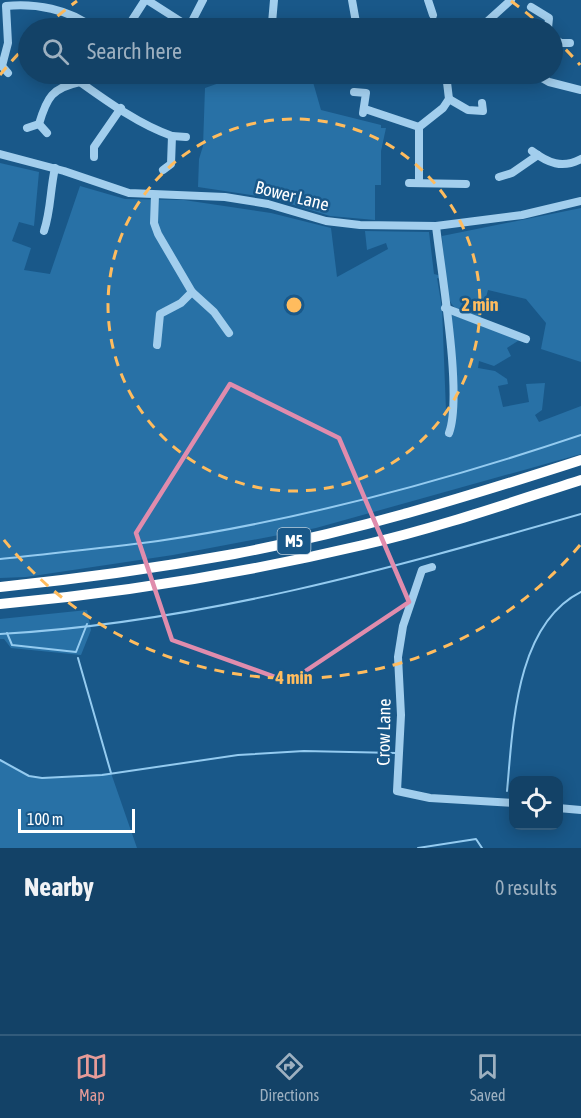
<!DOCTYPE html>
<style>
:root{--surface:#134267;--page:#204d70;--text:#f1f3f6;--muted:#9db0c0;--line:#325b7b;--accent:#e69b98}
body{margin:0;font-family:"Asap Condensed",sans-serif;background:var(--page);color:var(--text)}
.controls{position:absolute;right:18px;bottom:18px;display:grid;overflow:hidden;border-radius:12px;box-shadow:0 3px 15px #0003}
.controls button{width:54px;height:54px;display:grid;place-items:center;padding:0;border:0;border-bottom:2px solid var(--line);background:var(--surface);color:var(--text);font:30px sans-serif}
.scale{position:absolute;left:18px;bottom:15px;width:117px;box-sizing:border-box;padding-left:6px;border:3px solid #fff;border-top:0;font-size:16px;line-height:21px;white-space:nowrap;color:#fff;-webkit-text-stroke:4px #195889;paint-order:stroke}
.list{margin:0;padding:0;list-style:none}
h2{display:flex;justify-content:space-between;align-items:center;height:78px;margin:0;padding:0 24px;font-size:26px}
h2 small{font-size:20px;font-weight:400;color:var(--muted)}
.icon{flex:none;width:33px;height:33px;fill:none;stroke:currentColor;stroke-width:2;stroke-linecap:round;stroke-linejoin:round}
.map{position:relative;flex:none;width:581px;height:848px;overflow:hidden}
.search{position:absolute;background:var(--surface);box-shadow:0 3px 15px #0003;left:18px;right:18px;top:18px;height:66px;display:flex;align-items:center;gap:15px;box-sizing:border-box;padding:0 21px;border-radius:33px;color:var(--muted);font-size:22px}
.sheet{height:186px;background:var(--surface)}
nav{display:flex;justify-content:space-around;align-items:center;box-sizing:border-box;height:84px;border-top:2px solid var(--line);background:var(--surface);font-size:16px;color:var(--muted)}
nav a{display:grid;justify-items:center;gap:3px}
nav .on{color:var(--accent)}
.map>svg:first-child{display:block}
</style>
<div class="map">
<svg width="581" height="848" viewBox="0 0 581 848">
<rect width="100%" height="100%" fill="#195889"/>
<g fill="#2871a6">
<polygon points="261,75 313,82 321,110 381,125 381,128 386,128 381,151 381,185 375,185 375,220 330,216 271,198 198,187 199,159 203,146 205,88 239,76 247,79"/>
<path d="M 0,163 L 39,172 L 34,226 L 19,222 L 12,241 L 31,248 L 24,270 L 50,274 L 80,186 L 125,199 L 184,200 L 271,213 L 331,228 L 337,277 L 388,249 L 386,243 L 367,250 L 365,231 L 429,232 L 434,274 L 445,277 L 442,236 L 581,208 L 581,362 L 541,349 L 546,323 L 526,299 L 488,290 L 480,319 C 454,308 448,310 446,280 L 437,278 L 442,308 L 446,411 L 454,406 L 449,314 L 521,339 L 507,348 L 511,356 L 494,366 L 479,361 L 478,368 L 495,371 L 507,379 L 508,384 L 498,386 L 503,407 L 529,402 L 526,384 L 545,383 L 542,410 L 535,415 L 539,422 L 581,406 L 581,454 L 316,528 L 173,555 L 26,577 L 0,578 Z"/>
<polygon points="87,610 91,630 81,655 11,648 4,639 0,639 0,619"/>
<polygon points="0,760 29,776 42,778 111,773 137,848 0,848"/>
</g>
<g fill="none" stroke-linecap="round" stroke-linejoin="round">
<g stroke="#94cbf0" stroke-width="2">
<path d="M 0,559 C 53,553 106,548 158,541 C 301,520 444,481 581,435"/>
<polyline points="7,633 12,645 76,652 87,624"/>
<path d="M 0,634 C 198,623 392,568 581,514"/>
<polyline points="78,658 111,773"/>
<polyline points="0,760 29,776 42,778 102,775 238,755 304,751 396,753"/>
<path d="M 507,791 C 513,728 515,625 581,592"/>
<polyline points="418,848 476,839 482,848"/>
</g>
<g stroke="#a2ceed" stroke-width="8">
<polyline points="147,0 191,28"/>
<polyline points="352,0 357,28"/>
<polyline points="428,0 433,15"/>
<polyline points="531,7 549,18 548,28"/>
<polyline points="189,27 203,0"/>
<polyline points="264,27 272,23 274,0"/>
<polyline points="127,28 145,0"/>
<polyline points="480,28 511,0"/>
<polyline points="552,37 561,43 570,43"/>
<path d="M 8,73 L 2,66 L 8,43 L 6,6 C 35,3 69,9 93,28"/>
<path d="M 84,74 L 80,82 C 108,102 140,125 172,136 L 171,164 L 163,170"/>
<polyline points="286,74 315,76 348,74"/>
<polyline points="535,74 549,82 581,90"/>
<polyline points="176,77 178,74"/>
<polyline points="354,92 366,93 363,113"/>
<polyline points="449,99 468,110 483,111 482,103"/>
<polyline points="365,109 419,127 419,183"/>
<polyline points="419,127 443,108 449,99 446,74"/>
<polyline points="27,128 39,124"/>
<path d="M 47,133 L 39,124 C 47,97 52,88 80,82"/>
<polyline points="172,136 186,137"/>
<path d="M 532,151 C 548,163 562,169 581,159"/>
<polyline points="0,154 64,171 129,193 225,197 268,204 326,221 360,225 436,226 522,215 581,201"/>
<polyline points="94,157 94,147 121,108"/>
<polyline points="499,177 512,173 538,155"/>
<polyline points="409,183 466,184"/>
<polyline points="155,195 154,223 158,234 192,292 181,303 160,314 157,345"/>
<path d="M 436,226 C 441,272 463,395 449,433"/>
<path d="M 44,231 C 51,210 50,190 55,168"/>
<polyline points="192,292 214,312 229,333"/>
<polyline points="445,308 526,339"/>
<polyline points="432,567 422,570 403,626 398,657 401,715 397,791 430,798 514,803"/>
<polyline points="558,808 581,810"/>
</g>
<g stroke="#fff" stroke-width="10">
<path d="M 0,587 C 78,579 157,568 234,554 C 352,532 467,497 581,460"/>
<path d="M 0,604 C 122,593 244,573 363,545 C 437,528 509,503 581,480"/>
</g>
</g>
<path fill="none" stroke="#e08cad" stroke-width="4.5" stroke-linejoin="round" d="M 230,384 L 339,438 L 409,602 L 289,682 L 172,640 L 136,533 Z"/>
<g fill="none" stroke="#ffbc5e" stroke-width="3" stroke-dasharray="10 8">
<circle cx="294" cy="305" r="186"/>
<path d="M580 545A373 373 0 0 1 0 535M0 75A373 373 0 0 1 28 44M44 28A373 373 0 0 1 77 1M511 1A373 373 0 0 1 544 28M553 37A373 373 0 0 1 580 65"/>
</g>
<g text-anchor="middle" stroke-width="5" stroke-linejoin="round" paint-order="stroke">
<rect fill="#195889" stroke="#bacddc" stroke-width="1.5" x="277.5" y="528" width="33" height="26" rx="4.5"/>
<g font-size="16" font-weight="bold" fill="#fff">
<text x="294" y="547">M5</text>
</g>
<g font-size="18" fill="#fff" stroke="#195889">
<text transform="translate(292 196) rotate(14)" y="6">Bower Lane</text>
<text transform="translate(384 732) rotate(-89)" y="6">Crow Lane</text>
</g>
</g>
<circle cx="294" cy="305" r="9" fill="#ffbc5e" stroke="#195889" stroke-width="3"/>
<g font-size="18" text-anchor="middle" font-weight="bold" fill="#ffbc5e" stroke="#195889" stroke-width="5" stroke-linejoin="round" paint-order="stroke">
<text x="480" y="311">2 min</text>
<text x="294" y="684">4 min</text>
</g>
</svg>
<div class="controls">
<button><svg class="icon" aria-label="locate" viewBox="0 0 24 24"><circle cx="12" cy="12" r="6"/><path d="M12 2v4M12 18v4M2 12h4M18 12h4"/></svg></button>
</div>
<div class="scale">100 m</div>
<div class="search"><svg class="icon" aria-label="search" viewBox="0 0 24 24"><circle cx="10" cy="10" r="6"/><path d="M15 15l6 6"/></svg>Search here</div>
</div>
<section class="sheet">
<h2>Nearby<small>0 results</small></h2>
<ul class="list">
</ul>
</section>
<nav>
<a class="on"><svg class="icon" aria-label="map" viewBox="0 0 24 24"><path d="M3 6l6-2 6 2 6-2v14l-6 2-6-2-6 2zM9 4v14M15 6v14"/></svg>Map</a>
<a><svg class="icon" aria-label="directions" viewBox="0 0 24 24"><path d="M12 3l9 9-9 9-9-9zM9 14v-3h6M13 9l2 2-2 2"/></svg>Directions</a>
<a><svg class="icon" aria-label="saved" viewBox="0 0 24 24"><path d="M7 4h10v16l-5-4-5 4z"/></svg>Saved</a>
</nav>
